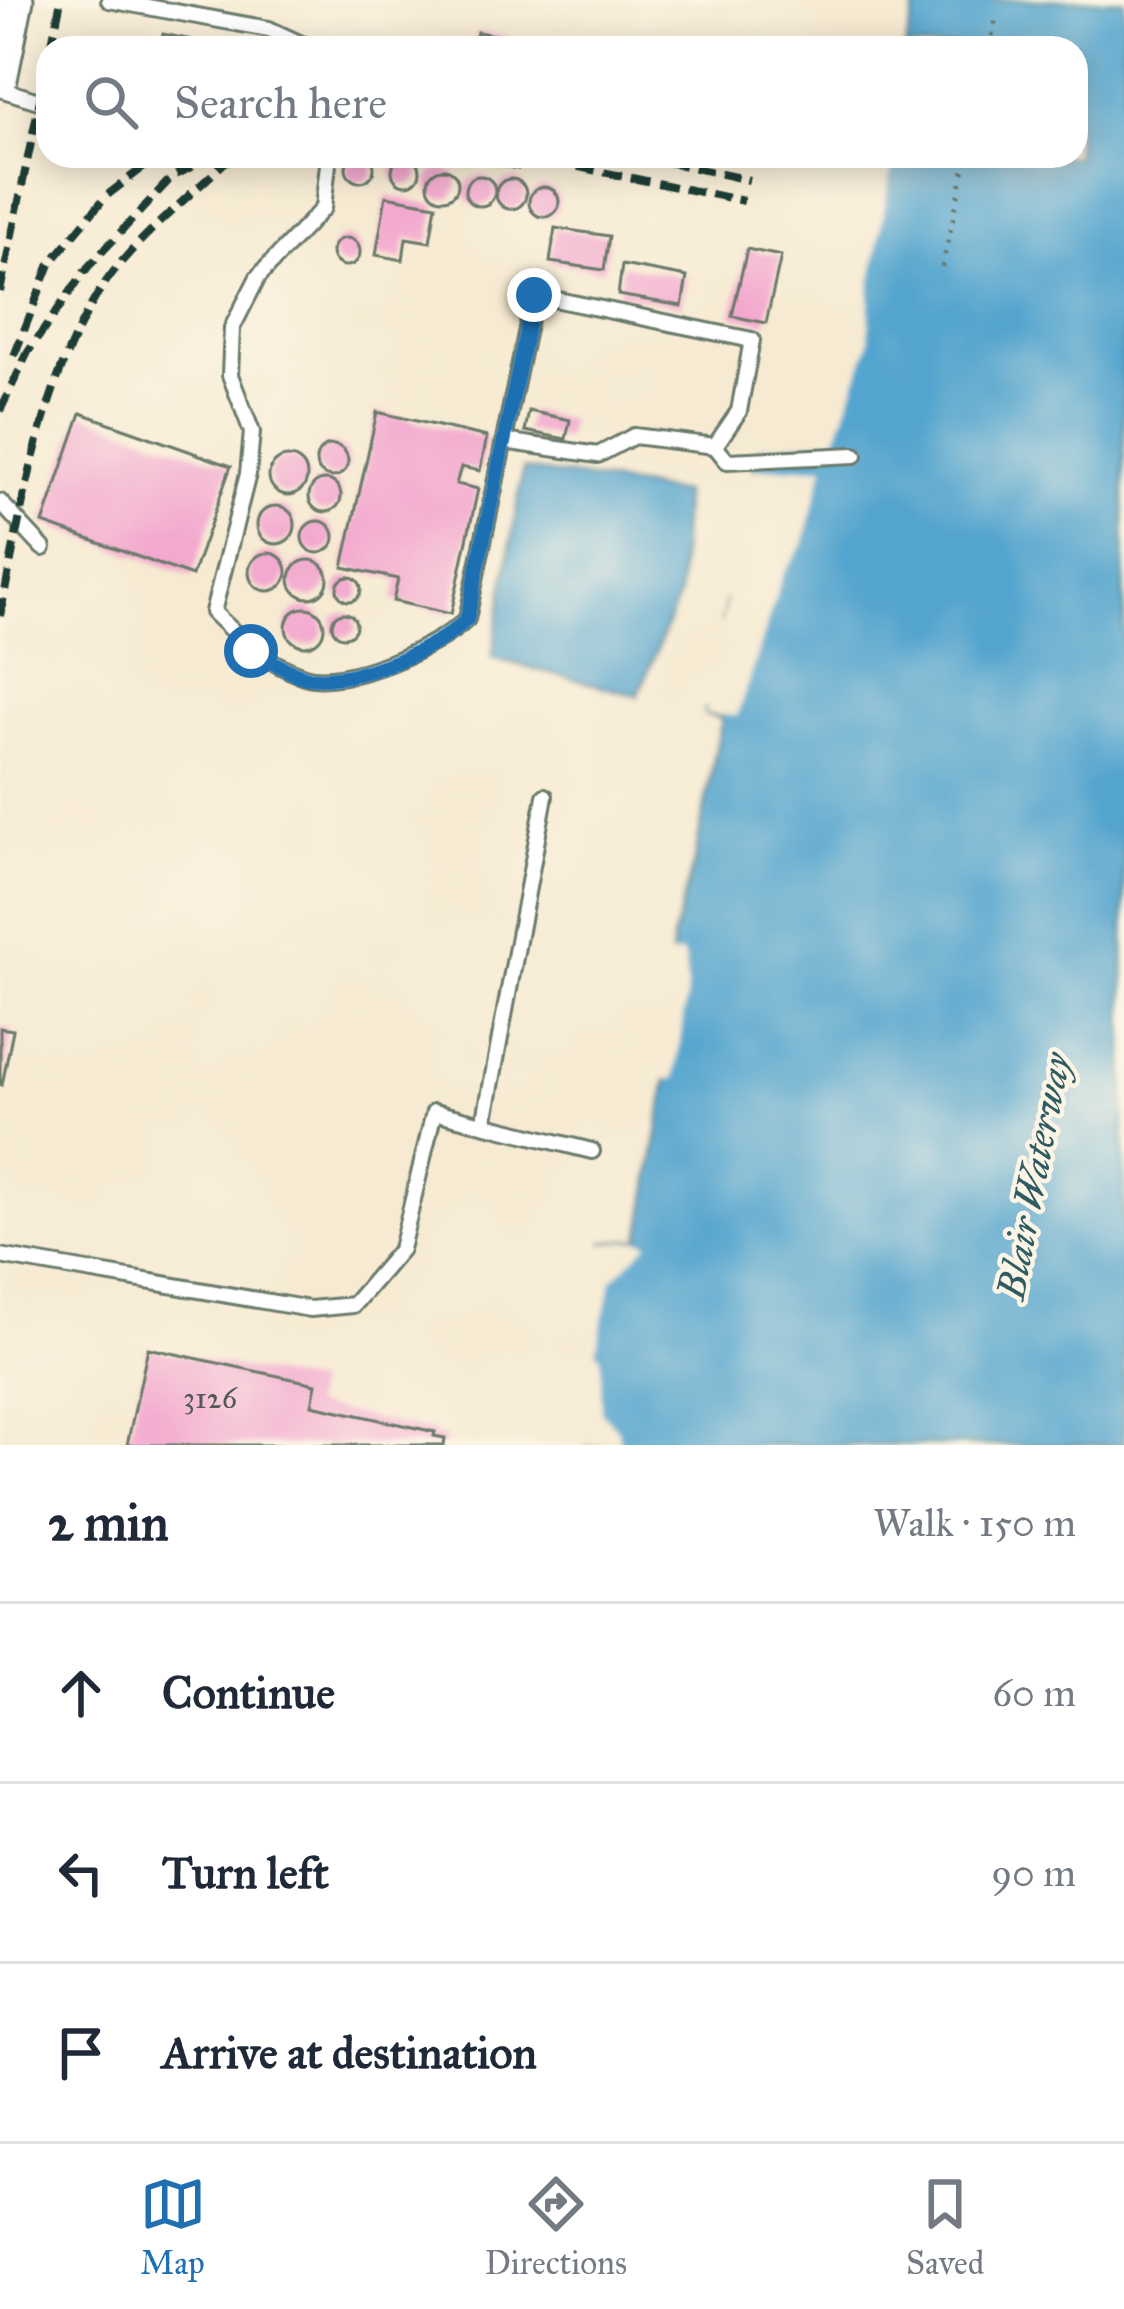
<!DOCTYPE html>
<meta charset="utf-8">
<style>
:root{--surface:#fff;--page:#f2f2f3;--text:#1f2937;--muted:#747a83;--line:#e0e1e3;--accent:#1f6fb2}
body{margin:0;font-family:"IM FELL Great Primer",serif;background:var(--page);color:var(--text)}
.stop{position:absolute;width:36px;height:36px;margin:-27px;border:9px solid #1f6fb2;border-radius:50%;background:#fff}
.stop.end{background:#1f6fb2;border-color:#fff;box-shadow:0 3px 12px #0008}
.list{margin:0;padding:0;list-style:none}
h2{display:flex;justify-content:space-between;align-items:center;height:156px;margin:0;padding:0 48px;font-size:51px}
h2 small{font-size:39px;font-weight:400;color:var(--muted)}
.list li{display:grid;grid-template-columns:78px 1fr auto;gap:36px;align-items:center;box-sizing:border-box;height:180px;padding:0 48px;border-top:3px solid var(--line)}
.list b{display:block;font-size:45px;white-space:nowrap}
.list em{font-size:39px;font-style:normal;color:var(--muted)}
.icon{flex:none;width:66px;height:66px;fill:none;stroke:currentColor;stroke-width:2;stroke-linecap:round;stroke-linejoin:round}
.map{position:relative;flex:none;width:1124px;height:1445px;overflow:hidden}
.search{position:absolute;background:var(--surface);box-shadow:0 6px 30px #0003;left:36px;right:36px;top:36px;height:132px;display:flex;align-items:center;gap:30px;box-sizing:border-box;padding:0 42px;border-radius:36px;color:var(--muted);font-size:45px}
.sheet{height:696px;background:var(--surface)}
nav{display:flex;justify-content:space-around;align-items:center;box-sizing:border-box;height:168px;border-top:3px solid var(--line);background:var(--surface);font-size:33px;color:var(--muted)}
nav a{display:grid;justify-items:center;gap:6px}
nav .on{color:var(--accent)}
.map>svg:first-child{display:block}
</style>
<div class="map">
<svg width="1124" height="1445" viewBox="0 0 1124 1445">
<rect width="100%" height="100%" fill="#fcf5e5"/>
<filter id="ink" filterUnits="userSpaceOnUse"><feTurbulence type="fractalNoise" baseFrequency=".00833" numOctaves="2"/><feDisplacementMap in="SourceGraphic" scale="24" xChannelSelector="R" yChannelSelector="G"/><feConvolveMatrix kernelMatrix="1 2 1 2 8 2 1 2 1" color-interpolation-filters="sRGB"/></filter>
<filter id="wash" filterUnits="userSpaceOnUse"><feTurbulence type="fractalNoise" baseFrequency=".004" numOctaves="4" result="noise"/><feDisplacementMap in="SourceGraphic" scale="48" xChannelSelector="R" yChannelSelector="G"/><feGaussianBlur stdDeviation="2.7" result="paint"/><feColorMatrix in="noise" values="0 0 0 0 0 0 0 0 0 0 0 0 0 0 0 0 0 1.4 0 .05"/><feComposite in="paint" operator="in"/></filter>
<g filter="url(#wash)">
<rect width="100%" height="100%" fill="#f6ead2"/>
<g fill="#53a4ce" stroke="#397081" stroke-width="3">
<polygon points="917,0 1124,0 1124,1445 586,1445 604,1242 640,1239 667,1079 672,939 694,862 722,718 704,714 751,472 767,434 813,366 879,156 1076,156 1076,48 905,48"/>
<polygon points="523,469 683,493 679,595 638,696 492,658"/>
</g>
<g fill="#f6ead2">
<polygon points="873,156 894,156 870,290 869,344 836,439 755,447 807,364"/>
<polygon points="824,466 804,544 783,574 737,716 704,714 706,707 700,704 713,639 722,621 726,601 723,583 746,469"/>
<polygon points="681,953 685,960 687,989 675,1079 661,1079 665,957"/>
<polygon points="640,1240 649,1243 612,1280 596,1350 601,1357 601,1412 618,1429 620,1445 580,1445 578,1402 582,1321 598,1244"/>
</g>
<g id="blocks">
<g fill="#f3a9cf">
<polygon points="477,32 507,37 505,48 474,48"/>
<polygon points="163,34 206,43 205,48 160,48"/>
<circle cx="360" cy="168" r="14"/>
<polygon points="475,156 521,156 518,169 483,162"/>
<circle cx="406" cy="171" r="14"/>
<circle cx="443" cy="184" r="15"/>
<circle cx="480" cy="191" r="15"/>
<circle cx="511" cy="194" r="15"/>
<circle cx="544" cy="202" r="15"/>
<polygon points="386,196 436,205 430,242 406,238 403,260 376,255"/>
<polygon points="555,228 609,236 604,270 550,262"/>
<circle cx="346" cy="252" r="14"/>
<polygon points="747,249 781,256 766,323 732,316"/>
<polygon points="622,265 687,277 682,306 618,295"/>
<polygon points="529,411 570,420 566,439 525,431"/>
<polygon points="377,412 487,437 480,471 461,467 456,484 478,489 451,614 393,601 398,579 343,567"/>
<polygon points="81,413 231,466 192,576 43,523"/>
<circle cx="332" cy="461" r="16"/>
<circle cx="288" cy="476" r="19"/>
<circle cx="325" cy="496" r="16"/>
<circle cx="276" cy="525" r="19"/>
<circle cx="318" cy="537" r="16"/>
<circle cx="268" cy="572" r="19"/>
<circle cx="309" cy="579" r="19"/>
<circle cx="349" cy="589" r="12"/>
<circle cx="305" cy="627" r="19"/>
<circle cx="344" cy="625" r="12"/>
<polygon points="0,1028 13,1030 2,1085 0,1084"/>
<polygon points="148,1348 316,1384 312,1405 435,1432 434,1436 445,1438 444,1445 127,1445"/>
</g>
</g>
</g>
<g filter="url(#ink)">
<use href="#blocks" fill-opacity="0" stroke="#6a7a6b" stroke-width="3"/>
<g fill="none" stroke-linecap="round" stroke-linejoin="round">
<defs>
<g id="service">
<polyline points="109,0 269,29 310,48"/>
<polyline points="0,89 48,104"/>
<path d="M 329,156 L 323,208 L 258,277 L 232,328 L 230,375 L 252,432 L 248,474 L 213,612 C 241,640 266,663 304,676 C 344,689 439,647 467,619 L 534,295 L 752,340 L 739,411 L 715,446 L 634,436 L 598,455 L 504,441"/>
<polyline points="715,446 727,461 855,455"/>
<polyline points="0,502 43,548"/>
<polyline points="484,1124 545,796"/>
<polyline points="0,1256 310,1309 353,1305 401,1249 434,1112 592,1151"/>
</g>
<polyline id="tertiary" points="0,79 16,0"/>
</defs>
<use href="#service" stroke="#6a7a6b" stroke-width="20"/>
<use href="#tertiary" stroke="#6a7a6b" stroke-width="39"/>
<g stroke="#6a7a6b" stroke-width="4.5" stroke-dasharray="3 9" stroke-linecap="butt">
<polyline points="990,48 996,18"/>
<polyline points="942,267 967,156"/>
</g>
<use href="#service" stroke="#fff" stroke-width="14"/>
<use href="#tertiary" stroke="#fff" stroke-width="33"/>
<g stroke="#1f3d34" stroke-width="8" stroke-dasharray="18 9" stroke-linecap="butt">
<polyline points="51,48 61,0"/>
<polyline points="525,156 744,201"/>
<polyline points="641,156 749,180"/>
<polyline points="0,292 48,61"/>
<polyline points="14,356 50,264 106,196 158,156"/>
<polyline points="0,411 28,352 88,267 172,177 212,156"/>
<path d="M 0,616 C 22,509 39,392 96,297 C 127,245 181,205 224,163 L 237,156"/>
</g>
</g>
</g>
<g fill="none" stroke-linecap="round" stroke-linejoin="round" filter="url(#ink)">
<path stroke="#1f6fb2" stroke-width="15" d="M 251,651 C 269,659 293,676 311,678 C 358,682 435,651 467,619 L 534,295"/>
</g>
<g text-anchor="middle" stroke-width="9" stroke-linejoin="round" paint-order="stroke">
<g font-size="30" fill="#54585b">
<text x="210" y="1408">3126</text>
</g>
<g font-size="39" font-style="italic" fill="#2f5c62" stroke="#fcf5e5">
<text transform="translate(1033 1176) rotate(-79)" y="14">Blair Waterway</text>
</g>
</g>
</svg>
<div class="stop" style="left:251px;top:651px"></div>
<div class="stop end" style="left:534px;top:295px"></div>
<div class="search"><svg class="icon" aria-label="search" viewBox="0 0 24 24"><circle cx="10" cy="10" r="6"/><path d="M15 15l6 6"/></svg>Search here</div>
</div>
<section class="sheet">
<h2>2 min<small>Walk · 150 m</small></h2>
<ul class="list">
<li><svg class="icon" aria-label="ahead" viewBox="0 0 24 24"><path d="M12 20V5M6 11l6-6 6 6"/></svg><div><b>Continue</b></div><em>60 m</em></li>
<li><svg class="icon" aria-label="left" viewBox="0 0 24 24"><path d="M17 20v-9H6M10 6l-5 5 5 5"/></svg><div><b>Turn left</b></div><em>90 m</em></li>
<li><svg class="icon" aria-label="arrive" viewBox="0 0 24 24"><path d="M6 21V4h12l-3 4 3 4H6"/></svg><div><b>Arrive at destination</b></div></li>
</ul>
</section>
<nav>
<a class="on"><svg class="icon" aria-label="map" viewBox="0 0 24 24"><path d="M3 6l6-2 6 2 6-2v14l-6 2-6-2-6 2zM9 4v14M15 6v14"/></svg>Map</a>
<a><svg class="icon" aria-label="directions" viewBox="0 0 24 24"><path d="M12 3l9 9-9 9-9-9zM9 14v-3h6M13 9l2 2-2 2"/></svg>Directions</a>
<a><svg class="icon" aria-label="saved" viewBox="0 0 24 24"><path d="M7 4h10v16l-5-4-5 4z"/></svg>Saved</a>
</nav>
